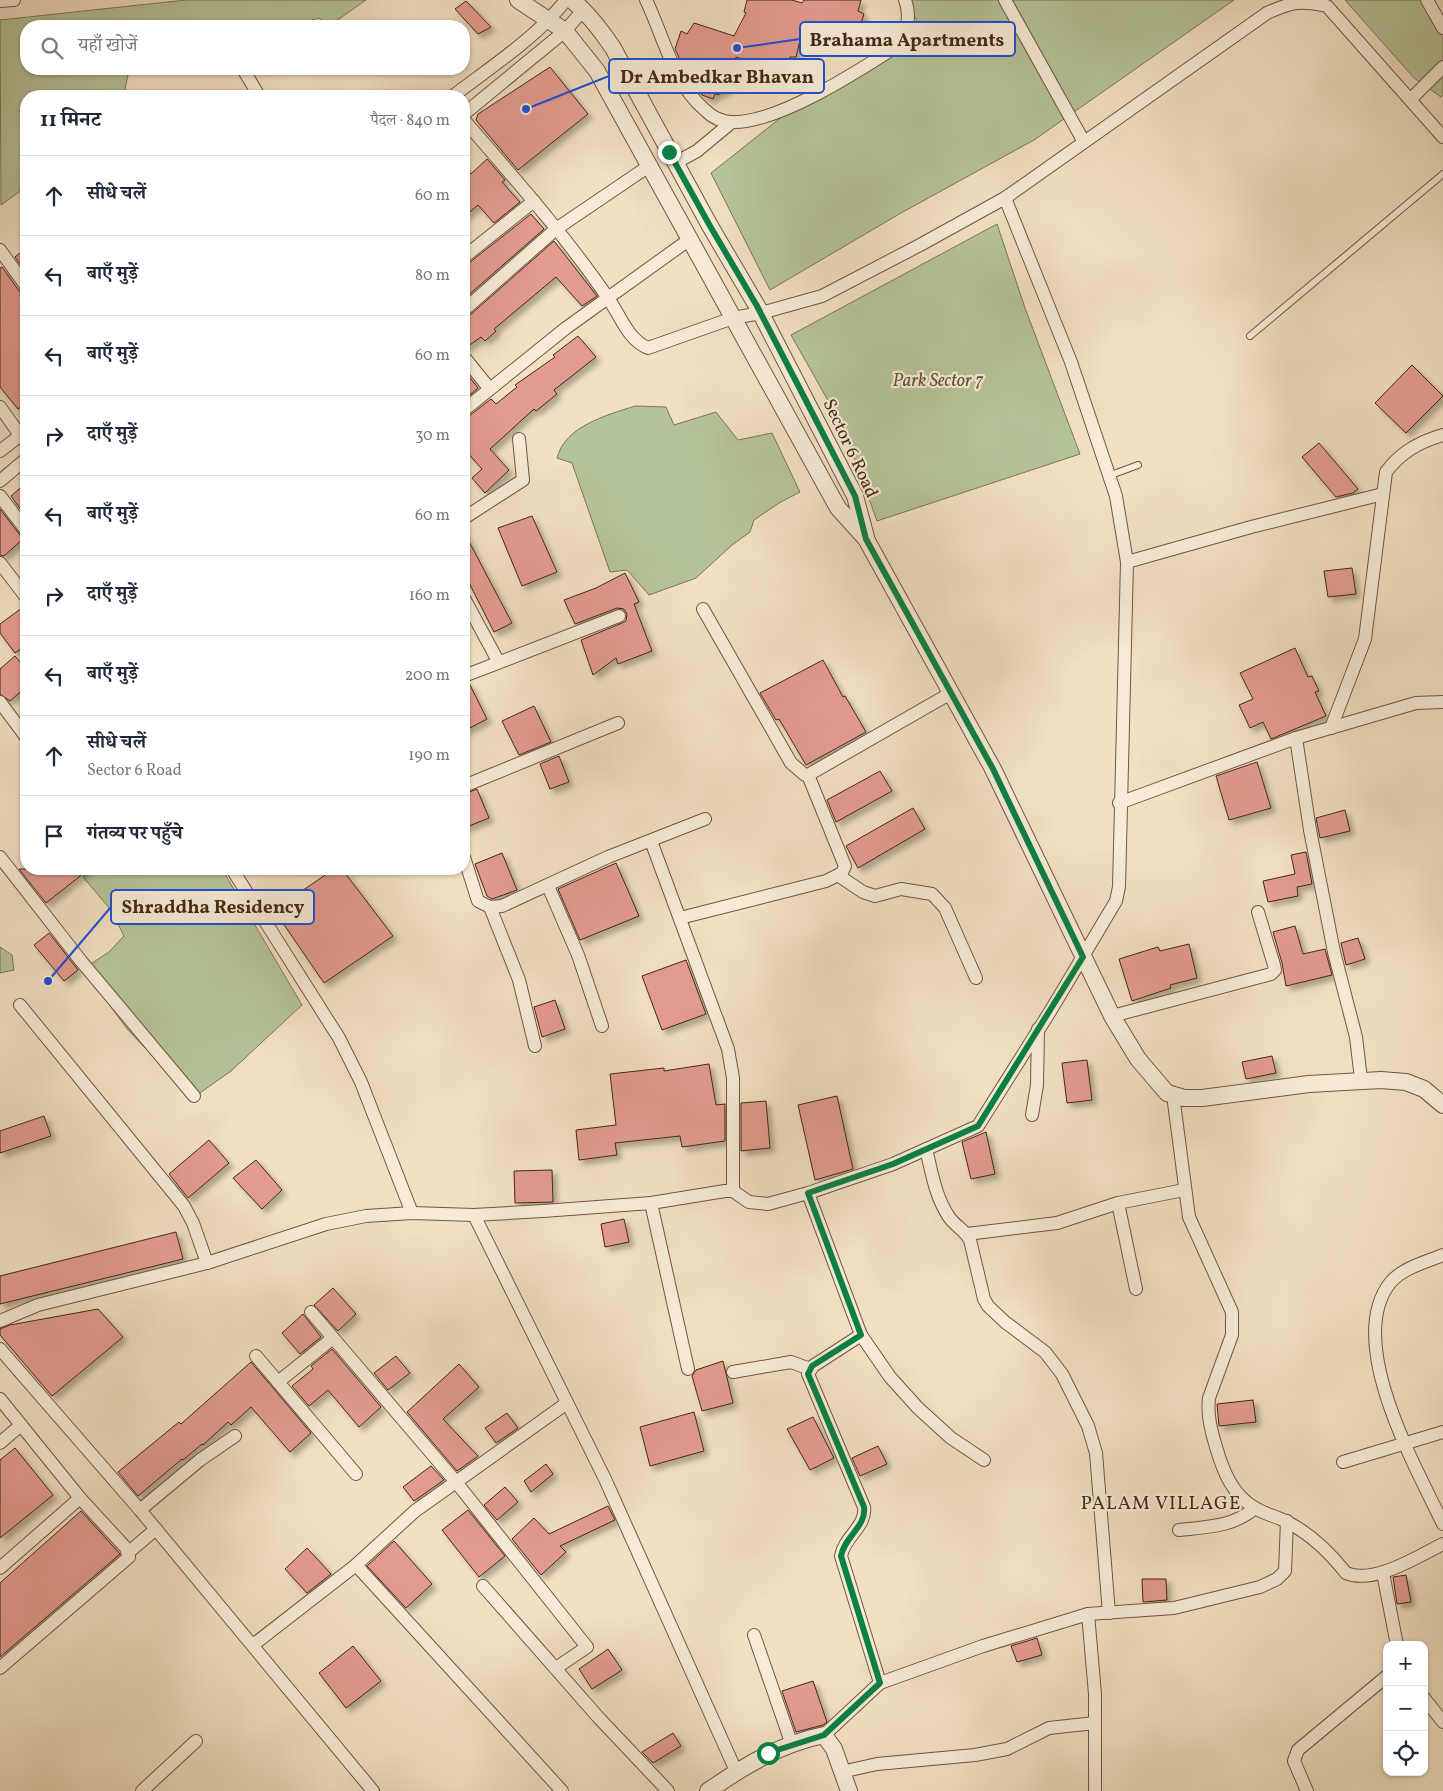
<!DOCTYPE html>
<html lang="hi">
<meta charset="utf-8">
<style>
:root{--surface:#fff;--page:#f6f6f7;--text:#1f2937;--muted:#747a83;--line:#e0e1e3}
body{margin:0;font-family:Vollkorn,"Noto Serif Devanagari",serif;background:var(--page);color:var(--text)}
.controls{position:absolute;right:15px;bottom:15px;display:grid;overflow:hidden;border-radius:10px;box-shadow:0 1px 4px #0004}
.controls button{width:45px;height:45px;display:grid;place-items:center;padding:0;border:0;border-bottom:1px solid var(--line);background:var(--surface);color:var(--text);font:25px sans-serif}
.stop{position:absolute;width:15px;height:15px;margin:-11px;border:4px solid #0b8043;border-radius:50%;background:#fff}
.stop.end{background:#0b8043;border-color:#fff;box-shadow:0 1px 5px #0008}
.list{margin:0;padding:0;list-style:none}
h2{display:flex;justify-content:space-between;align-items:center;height:65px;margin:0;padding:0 20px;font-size:21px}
h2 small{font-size:16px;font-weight:400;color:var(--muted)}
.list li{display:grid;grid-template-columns:32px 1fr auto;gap:15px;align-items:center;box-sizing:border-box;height:80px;padding:0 20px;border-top:1px solid var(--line)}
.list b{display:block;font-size:19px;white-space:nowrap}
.list p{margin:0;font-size:16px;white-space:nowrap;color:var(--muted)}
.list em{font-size:16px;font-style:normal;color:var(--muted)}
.icon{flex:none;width:28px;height:28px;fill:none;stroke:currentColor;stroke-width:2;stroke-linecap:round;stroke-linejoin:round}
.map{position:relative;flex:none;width:1443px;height:1791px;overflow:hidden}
.search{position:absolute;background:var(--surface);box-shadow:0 1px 4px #0004;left:20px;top:20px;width:450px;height:55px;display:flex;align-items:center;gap:12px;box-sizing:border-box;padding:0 18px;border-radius:20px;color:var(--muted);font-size:19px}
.panel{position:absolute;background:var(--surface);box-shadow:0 1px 4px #0004;left:20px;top:90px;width:450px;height:785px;border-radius:20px}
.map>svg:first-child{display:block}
</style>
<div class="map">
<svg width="1443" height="1791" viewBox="0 0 1443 1791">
<defs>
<filter id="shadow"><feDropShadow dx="4.5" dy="4.5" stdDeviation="2.5" flood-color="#0004"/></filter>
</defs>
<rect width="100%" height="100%" fill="#f2e0c2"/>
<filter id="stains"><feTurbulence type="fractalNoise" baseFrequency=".004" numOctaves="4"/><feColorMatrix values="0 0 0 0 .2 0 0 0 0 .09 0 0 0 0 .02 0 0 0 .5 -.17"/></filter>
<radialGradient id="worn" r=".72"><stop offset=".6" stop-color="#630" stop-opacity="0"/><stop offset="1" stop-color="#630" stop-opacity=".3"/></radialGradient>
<g fill="#b5c398" stroke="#7c7656">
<polygon points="186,0 366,0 329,26 319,18 292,26 26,26 26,69 137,69 128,75 124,93 121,96 26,96 26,187 1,205 0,20"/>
<polygon points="907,0 1234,0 1034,140 901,213 770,290 711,173 822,85 922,32"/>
<polygon points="1345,0 1431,0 1443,22 1443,95 1441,97 1414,78"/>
<polygon points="997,224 1025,308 1080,454 877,521 843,427 791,335"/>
<path d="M 635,406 L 666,407 L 674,425 L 716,412 L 738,440 L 772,433 L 800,492 L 779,503 L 754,520 L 750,532 L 732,545 L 696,578 L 649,595 L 627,570 L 610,572 L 572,463 L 557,458 C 565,426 607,415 635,406 Z"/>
<polygon points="93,869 222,869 302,1005 231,1071 197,1095 190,1095 128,1030 83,969 109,952 124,936 111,910 83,877"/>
<polygon points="0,947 12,955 14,970 0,973"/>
</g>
<g fill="#e39b8f" stroke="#432814" filter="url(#shadow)">
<polygon points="747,0 792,0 802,3 804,0 861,0 858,11 864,14 857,35 851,33 849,39 804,24 796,57 790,57 786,69 780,67 779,71 736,57 725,92 720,91 719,95 715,94 713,99 702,95 698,91 699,86 689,78 675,49 681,31 687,34 694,23 734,36 746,13 744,12"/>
<polygon points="466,1 491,27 478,34 455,9"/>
<polygon points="550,67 588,114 518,170 476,120 478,114"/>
<polygon points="487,159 505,180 502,182 520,202 494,223 478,205 464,217 464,166 471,174"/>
<polygon points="531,214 544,229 464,299 464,265 469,263"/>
<polygon points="554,241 597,296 582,306 556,277 494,329 496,331 485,341 481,337 464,349 464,318 469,316"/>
<polygon points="26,248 26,272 15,257"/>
<polygon points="2,267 19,291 26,294 26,402 18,409 0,387 0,268"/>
<polygon points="578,336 596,357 554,390 557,394 536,411 534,409 490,449 509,470 485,493 472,478 482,469 464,449 464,418 469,416 491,399 496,404 517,387 515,385 555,357 553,355"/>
<polygon points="1412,365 1443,396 1406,433 1375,403"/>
<polygon points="464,370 478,388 464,400"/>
<polygon points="1319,443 1358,489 1353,493 1336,497 1302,457"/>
<polygon points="26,483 26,517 11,496"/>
<polygon points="0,509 20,535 24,538 4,556 0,555"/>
<polygon points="532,516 557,572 522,586 498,528"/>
<polygon points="464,532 512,623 494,632 464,573"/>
<polygon points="1352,568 1356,594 1328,597 1324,571"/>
<polygon points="625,573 639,602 634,604 652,651 618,664 616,658 593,675 581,640 622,623 626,621 627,614 624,609 617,608 575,624 564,600 596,588"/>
<polygon points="26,605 26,645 15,653 0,633 0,624"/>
<polygon points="1295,648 1308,677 1312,676 1319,691 1315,692 1326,716 1271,739 1263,722 1250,728 1239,705 1253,699 1240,673"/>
<polygon points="15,656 26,669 26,687 10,701 0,694 0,669"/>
<polygon points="823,660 843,697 845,696 866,732 806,765 779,719 776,720 760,693"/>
<polygon points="469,683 487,719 464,731 464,684"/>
<polygon points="534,706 551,742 519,755 502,721"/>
<polygon points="559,756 569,782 550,789 540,764"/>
<polygon points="1257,762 1271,808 1229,820 1216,776"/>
<polygon points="880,771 892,791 836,822 827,800"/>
<polygon points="477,789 489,818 464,828 464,794"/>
<polygon points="913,808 925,829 858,868 846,846"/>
<polygon points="1345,810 1350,831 1320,838 1316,818"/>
<polygon points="1306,852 1312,884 1297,887 1298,896 1268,902 1263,881 1295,874 1291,855"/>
<polygon points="502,853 517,890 492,899 487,896 475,864"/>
<polygon points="616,863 639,916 580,940 558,889"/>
<polygon points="19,869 89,869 46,903"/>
<polygon points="342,869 393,936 324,983 274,910 331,871"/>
<polygon points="1295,926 1303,954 1325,949 1332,975 1286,986 1282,963 1273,932"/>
<polygon points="49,933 78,970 64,981 34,945"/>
<polygon points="1358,938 1365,959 1346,965 1341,943"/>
<polygon points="1189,944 1197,978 1170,985 1171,988 1132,1001 1119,959 1158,947 1160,951"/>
<polygon points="686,960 706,1014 662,1030 642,976"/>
<polygon points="555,1000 565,1029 542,1037 534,1007"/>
<polygon points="1272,1056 1276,1073 1246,1079 1242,1062"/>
<polygon points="1087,1060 1092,1100 1067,1103 1062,1063"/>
<polygon points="709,1064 716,1105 725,1104 725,1141 682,1147 680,1136 615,1143 617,1155 579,1160 576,1130 616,1125 610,1074 664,1068 664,1071"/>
<polygon points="837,1096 853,1169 815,1180 798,1105"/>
<polygon points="766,1101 770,1148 741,1151 741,1103"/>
<polygon points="44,1116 51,1136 0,1153 0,1131"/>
<polygon points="986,1132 995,1174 971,1179 962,1142"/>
<polygon points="209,1140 229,1163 188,1198 169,1174"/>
<polygon points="256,1160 282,1190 262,1209 233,1178"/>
<polygon points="552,1170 553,1202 515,1203 514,1171"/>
<polygon points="624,1219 629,1242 605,1247 601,1224"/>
<polygon points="176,1232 183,1259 0,1304 0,1276"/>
<polygon points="333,1288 356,1314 338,1331 314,1305"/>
<polygon points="98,1309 123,1337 52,1396 0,1335 0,1329 10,1325"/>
<polygon points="303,1314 321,1337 300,1354 282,1333"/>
<polygon points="332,1349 381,1407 359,1427 328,1390 309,1406 292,1386 313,1369 311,1366"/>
<polygon points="396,1356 410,1373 388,1390 374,1373"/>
<polygon points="723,1361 733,1403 702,1411 692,1376 696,1370"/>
<polygon points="251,1362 311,1433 290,1452 251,1407 231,1425 228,1422 203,1445 202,1444 183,1460 182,1459 138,1496 118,1472 179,1422 181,1424"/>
<polygon points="459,1364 479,1387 443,1419 478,1456 457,1471 407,1412"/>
<polygon points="1253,1400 1256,1422 1219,1426 1217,1404"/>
<polygon points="694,1412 704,1451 650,1466 640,1427"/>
<polygon points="507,1413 518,1428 496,1443 485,1428"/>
<polygon points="813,1417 834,1458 810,1470 787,1429"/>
<polygon points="878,1446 887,1464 860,1476 852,1458"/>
<polygon points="15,1448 53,1495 0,1538 0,1460"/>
<polygon points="546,1464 553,1474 531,1492 524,1481"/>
<polygon points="431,1466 444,1480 414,1501 403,1487"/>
<polygon points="505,1487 518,1502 497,1520 484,1505"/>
<polygon points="608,1506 615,1520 560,1546 566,1552 541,1575 512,1539 534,1518 549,1534"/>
<polygon points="468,1510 505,1556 479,1577 442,1530"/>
<polygon points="81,1511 120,1554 0,1657 0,1583"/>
<polygon points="394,1541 432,1584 406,1608 367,1566"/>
<polygon points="307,1548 331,1574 307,1593 285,1569"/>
<polygon points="1406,1575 1411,1602 1397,1604 1393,1577"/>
<polygon points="1142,1579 1166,1579 1167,1600 1143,1602"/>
<polygon points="1037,1638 1042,1655 1017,1662 1011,1646"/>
<polygon points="353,1646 381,1681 346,1708 319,1673"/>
<polygon points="608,1649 622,1670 592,1689 579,1669"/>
<polygon points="813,1681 827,1722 823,1725 796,1732 782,1691"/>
<polygon points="673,1733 681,1746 653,1763 642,1752"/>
</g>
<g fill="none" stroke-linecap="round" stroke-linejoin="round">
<defs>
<g id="service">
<polyline points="1250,336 1443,174"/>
<polyline points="1111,475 1138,465"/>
</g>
<g id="minor">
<path d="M 646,0 C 664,37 673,83 705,110 C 712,117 722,122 732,122 C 776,124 857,72 894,48 C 906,33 912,19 905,0"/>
<polyline points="1005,0 1084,142"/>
<polyline points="1427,0 1443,28"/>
<polyline points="0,1 14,0"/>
<polyline points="243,69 259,96"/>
<path d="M 453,96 C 492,66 535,39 566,0"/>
<polyline points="1411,99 1443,67"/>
<polyline points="464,114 565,31 584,9"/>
<path d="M 464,120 C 514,178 565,235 608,298 C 620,315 628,340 648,348 L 733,318 L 761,313 L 822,296 L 920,245 L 1005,198 L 1267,13 C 1292,2 1300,0 1327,6 L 1443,137"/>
<polyline points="675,163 697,151 732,122"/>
<polyline points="0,250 26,286"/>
<polyline points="464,257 534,201"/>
<polyline points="464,310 556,229 649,166"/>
<polyline points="464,357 489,388"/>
<polyline points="0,407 20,435"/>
<polyline points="464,410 566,328 690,239"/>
<polyline points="0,451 26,431"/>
<polyline points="0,481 26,459"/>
<polyline points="0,496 26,530"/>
<polyline points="464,518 523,480 519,439"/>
<polyline points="1127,562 1251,527 1383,494"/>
<polyline points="0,563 26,597"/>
<polyline points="464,598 498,661"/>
<polyline points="703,609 791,763 805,775 808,775 951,693"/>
<polyline points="464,676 619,616"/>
<polyline points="0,702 26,737"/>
<path d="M 1331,728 L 1365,639 L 1386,472 C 1401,452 1419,442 1443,435"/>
<polyline points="1296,738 1310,830 1334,952 1356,1037 1361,1079"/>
<polyline points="464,786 618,723"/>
<polyline points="1119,803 1296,738 1416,703 1443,702"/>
<polyline points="651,841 728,1049 733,1078 733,1191"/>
<polyline points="0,857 81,961 194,1096"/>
<polyline points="464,857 478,901 490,907 502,906 608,857 705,819"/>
<polyline points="232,869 339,1038 361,1082 412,1213"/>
<polyline points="839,876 863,892 875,896 901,889 932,894 945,908 976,978"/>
<polyline points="548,886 578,955 602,1026"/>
<polyline points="490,907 519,980 535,1046"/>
<polyline points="680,918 826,881 842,873 845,866 808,775"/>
<polyline points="20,1005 184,1206 193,1223 207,1263"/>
<polyline points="1112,1016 1271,974 1275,970 1274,965 1258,912"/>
<path d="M 1173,1095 L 1189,1217 L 1232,1312 L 1232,1335 L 1209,1398 C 1207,1415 1211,1430 1216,1447 C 1223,1471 1233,1497 1257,1509 C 1267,1515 1279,1517 1289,1523 C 1312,1535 1330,1553 1346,1573 C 1374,1585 1418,1556 1443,1544"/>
<polyline points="1032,1115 1037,1085 1038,1029"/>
<path d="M 926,1149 C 932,1173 935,1196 949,1217 C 955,1226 965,1230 970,1240 L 984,1299 L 988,1306 L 1005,1322 L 1045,1352 L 1062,1374 L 1088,1426 L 1096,1453 L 1109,1613"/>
<polyline points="808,1193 861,1335 890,1377 918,1408 951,1438 984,1460"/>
<polyline points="651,1203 688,1369"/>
<polyline points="1118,1203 1136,1289"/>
<polyline points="474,1215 605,1479 736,1771"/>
<polyline points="967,1234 1057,1223 1118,1203 1184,1190"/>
<path d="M 1443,1255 C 1426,1262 1402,1268 1390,1283 C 1344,1342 1416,1467 1443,1524"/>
<polyline points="0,1321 38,1305 207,1263 326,1224 366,1216 412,1213 474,1215 543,1211 651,1203 725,1191 733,1191 749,1202 768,1204 808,1193 893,1164 978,1126 1051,1010 1116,901 1119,887 1127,562 1116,496 1071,362 1005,198"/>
<path d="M 861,1335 L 813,1366 L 808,1374 L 864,1507 C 867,1526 844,1537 841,1556 L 880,1683"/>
<polyline points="0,1349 140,1510 373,1791"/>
<polyline points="256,1356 278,1382 333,1338"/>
<polyline points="733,1372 791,1362 810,1369"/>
<polyline points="278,1382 356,1474"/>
<polyline points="0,1399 80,1498 126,1548 129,1557 0,1668"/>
<polyline points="0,1443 21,1425"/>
<polyline points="1343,1462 1443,1432"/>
<polyline points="140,1510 200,1460 235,1436"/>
<path d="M 1179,1530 C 1207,1527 1233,1527 1255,1508"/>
<polyline points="129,1552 156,1529"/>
<polyline points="356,1565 562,1791"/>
<polyline points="0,1568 80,1498"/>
<polyline points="1383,1573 1397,1645"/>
<polyline points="483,1586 598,1717 668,1791"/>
<polyline points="1088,1614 1095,1694 1095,1791"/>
<polyline points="754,1635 792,1745"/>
<polyline points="253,1645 356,1565 415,1511 456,1482 311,1312"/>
<polyline points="556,1668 587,1647 456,1482 567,1403"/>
<polyline points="1424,1698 1443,1722"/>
<polyline points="824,1735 880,1683 983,1646 1088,1614 1174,1608 1260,1587 1277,1579 1285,1571 1287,1521"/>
<polyline points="841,1772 877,1764 975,1755 1007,1749 1049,1728 1095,1723"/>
<polyline points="142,1791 196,1741"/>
<polyline points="1307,1791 1294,1761 1298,1750 1387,1676"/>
</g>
<g id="tertiary">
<polyline points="518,0 565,31 597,71 838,508 866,539 993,769 1112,1016 1138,1059 1167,1093 1184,1098 1202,1098 1309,1084 1381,1080 1406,1082 1424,1089 1443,1105"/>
<path d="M 572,0 C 589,14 601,30 613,48 L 710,226 L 757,306 L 855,496 L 866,537"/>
<path d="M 708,1791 C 744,1766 780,1744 824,1735 L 834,1749 L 849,1791"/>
</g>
</defs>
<use href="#service" stroke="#6f5640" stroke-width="8"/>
<use href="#minor" stroke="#6f5640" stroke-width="14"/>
<use href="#tertiary" stroke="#6f5640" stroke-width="18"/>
<use href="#service" stroke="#f7ebd7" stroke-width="6"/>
<use href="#minor" stroke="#f7ebd7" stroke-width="12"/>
<use href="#tertiary" stroke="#f7ebd7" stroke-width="16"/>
</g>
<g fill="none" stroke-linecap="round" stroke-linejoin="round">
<path stroke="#0b8043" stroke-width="6" d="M 669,152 L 710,226 L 757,306 L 800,389 L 855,496 L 866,539 L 993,769 L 1083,957 L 978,1126 L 893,1164 L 808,1193 L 861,1335 L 812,1366 L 808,1374 L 864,1507 C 867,1526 844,1537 841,1556 L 880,1683 L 824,1735 L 768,1753"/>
</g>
<g text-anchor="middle" stroke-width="4.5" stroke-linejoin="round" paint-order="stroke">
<g font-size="18" font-style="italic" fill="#604f35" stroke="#f7ebd7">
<text x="938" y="386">Park Sector 7</text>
</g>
<g font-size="18" fill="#432814" stroke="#f7ebd7">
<text transform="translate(851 448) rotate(65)" y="6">Sector 6 Road</text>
</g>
<g font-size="19" letter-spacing="1" fill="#432814" stroke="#f7ebd7">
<text x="1161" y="1509">PALAM VILLAGE</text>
</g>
</g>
<path fill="none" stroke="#1d4ed8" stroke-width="2" d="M737 48L800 39M526 109L609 76M48 981L111 907"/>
<g fill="#1d4ed8" stroke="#f7ebd7" stroke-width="2">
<circle cx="737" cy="48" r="5"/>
<circle cx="526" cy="109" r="5"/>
<circle cx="48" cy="981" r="5"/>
</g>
<g fill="#f7ebd7" stroke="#1d4ed8" stroke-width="2">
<rect x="800" y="22" width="215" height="34" rx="5"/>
<rect x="609" y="59" width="215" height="34" rx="5"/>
<rect x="111" y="890" width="203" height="34" rx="5"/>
</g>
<g font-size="19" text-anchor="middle" font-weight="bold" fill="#432814">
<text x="907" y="46">Brahama Apartments</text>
<text x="717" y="83">Dr Ambedkar Bhavan</text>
<text x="213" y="913">Shraddha Residency</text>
</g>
<rect width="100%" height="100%" filter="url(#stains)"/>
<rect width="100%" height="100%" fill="url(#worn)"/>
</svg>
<div class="controls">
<button>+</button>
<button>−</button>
<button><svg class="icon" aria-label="locate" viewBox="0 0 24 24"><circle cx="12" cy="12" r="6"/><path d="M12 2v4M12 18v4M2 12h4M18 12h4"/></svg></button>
</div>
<div class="stop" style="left:768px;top:1753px"></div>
<div class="stop end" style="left:669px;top:152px"></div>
<div class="search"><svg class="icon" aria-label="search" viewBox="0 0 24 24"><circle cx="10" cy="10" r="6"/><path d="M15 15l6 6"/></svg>यहाँ खोजें</div>
<section class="panel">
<h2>11 मिनट<small>पैदल · 840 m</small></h2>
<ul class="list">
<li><svg class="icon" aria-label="ahead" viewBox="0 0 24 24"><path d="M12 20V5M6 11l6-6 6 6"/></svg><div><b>सीधे चलें</b></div><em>60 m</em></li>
<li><svg class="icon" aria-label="left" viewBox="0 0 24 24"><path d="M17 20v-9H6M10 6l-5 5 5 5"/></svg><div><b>बाएँ मुड़ें</b></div><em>80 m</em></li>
<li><svg class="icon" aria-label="left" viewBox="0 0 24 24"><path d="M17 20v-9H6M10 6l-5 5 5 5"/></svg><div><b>बाएँ मुड़ें</b></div><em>60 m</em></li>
<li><svg class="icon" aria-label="right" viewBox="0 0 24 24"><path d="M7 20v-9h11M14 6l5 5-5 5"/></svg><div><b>दाएँ मुड़ें</b></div><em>30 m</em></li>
<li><svg class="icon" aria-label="left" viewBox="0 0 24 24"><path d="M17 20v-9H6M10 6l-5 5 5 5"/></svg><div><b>बाएँ मुड़ें</b></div><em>60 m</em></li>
<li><svg class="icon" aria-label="right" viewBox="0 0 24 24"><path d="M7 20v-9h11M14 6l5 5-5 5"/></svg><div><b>दाएँ मुड़ें</b></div><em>160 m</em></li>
<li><svg class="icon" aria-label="left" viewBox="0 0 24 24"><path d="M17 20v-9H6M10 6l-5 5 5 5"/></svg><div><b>बाएँ मुड़ें</b></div><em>200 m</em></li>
<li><svg class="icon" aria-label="ahead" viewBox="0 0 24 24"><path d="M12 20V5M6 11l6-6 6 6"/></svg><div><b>सीधे चलें</b><p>Sector 6 Road</p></div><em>190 m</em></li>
<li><svg class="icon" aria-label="arrive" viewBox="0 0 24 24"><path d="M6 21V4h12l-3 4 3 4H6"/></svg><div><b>गंतव्य पर पहुँचे</b></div></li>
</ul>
</section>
</div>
